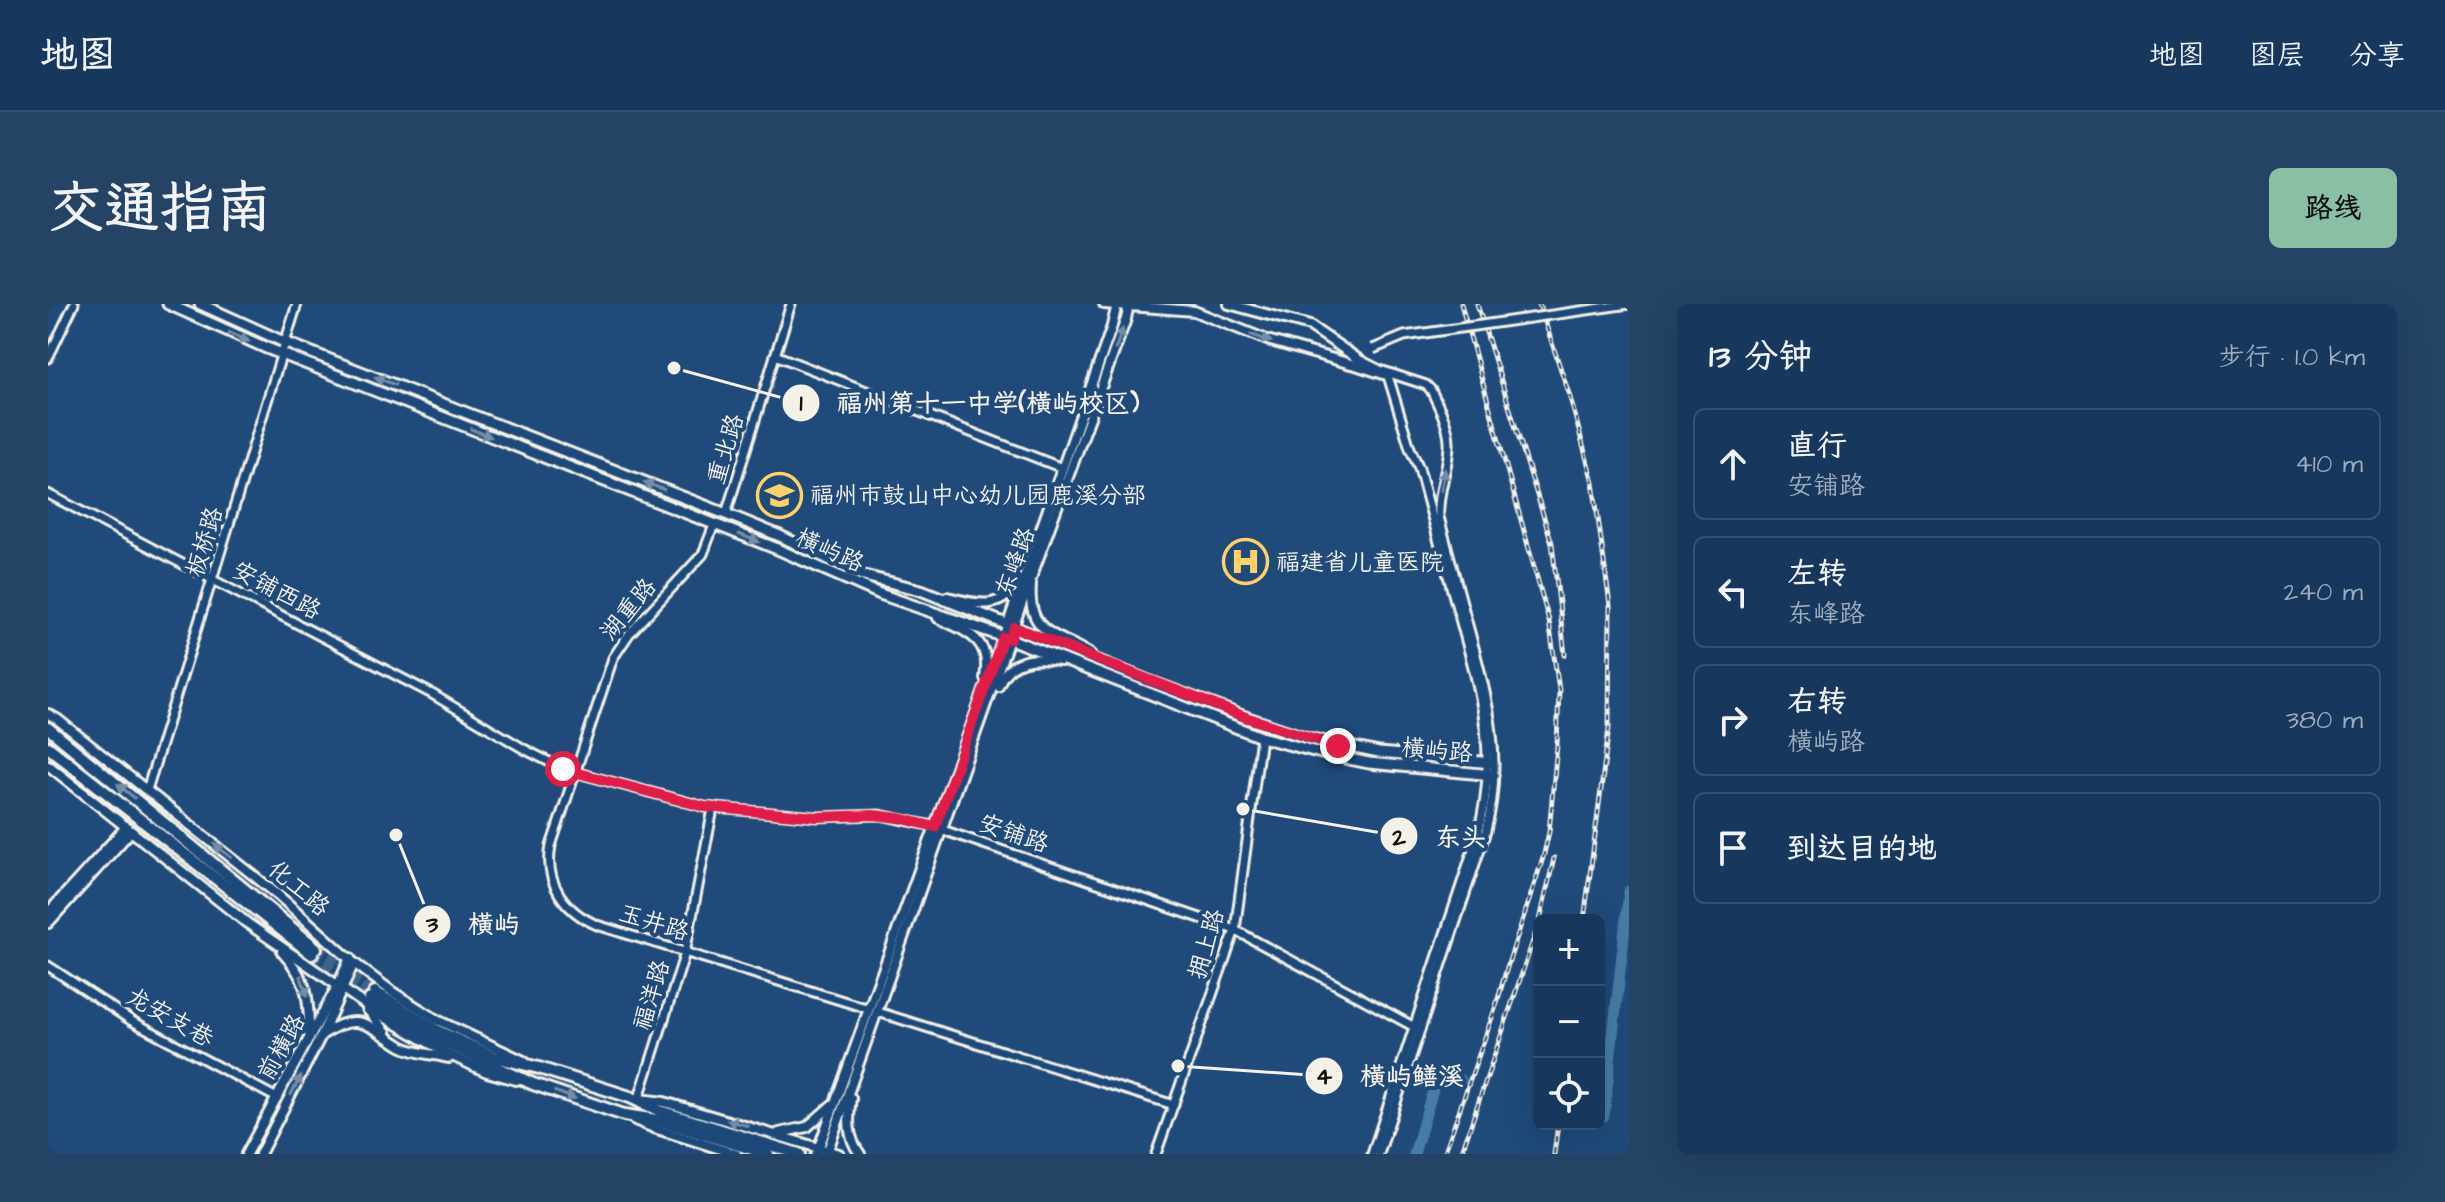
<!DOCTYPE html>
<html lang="zh">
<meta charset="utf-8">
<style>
:root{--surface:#17385c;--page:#244365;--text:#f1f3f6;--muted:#9eacbb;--line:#365272;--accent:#8abfa5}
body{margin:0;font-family:"Architects Daughter","LXGW WenKai TC",sans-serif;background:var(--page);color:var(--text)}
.controls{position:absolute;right:24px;bottom:24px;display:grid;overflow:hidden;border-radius:12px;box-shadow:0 8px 32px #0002}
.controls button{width:72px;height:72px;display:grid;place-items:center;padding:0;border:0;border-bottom:2px solid var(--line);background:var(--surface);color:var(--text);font:40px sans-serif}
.stop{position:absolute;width:24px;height:24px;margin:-18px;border:6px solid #e11d48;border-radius:50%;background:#fff}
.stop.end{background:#e11d48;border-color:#fff;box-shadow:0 2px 8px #0008}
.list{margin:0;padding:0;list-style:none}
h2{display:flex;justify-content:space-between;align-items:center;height:104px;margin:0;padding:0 32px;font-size:34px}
h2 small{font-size:26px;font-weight:400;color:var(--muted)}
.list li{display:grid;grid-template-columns:52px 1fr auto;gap:24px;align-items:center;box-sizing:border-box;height:112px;margin:0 16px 16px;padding:0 16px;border:2px solid var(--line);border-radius:12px}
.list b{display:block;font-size:30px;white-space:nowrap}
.list p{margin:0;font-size:26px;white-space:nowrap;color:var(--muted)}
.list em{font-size:26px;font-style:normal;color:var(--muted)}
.icon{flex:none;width:44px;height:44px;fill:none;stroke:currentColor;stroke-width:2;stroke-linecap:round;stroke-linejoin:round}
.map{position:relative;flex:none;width:1581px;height:850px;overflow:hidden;border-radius:12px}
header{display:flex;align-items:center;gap:48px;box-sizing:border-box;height:112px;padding:0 40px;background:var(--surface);border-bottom:2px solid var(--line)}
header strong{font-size:38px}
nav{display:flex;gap:44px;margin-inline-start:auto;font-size:28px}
.intro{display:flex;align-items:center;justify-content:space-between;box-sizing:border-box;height:192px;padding:0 48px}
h1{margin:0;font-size:56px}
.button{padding:20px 36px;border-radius:12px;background:var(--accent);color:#111;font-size:28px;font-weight:700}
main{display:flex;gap:48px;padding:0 48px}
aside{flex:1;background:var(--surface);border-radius:12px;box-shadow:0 8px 32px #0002}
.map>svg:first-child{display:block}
</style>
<header>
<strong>地图</strong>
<nav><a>地图</a><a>图层</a><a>分享</a></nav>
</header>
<div class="intro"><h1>交通指南</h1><a class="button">路线</a></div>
<main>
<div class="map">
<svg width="1581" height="850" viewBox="0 0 1581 850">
<rect width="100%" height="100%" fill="#1f4a7a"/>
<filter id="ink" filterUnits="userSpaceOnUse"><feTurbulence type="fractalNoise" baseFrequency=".0125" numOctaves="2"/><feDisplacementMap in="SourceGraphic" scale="16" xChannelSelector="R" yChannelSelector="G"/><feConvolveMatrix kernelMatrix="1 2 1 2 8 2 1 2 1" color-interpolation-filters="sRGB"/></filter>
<g filter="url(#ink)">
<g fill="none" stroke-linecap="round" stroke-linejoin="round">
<g stroke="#477ba4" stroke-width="11">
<polyline points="1556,812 1581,587"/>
<polyline points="1366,850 1387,779 1396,771 1413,776"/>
</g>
<g stroke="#3f638a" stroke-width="10" stroke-dasharray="10 5" stroke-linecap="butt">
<polyline points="268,644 327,688"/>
<polyline points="264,650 322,695"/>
</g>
<defs>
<g id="tertiary">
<polyline points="727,51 1014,164"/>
<polyline points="0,54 26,0"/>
<path d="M 1310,55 L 1332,66 L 1378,81 L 1383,86 C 1391,103 1402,123 1401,142 C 1400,166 1389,189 1391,213 C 1401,249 1410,285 1420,321 C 1439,392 1457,453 1438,527 L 1331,850"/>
<path d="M 1303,60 L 1340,72 L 1362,144 L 1371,164 C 1384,213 1397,262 1411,311 C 1432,388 1452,452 1429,533 L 1324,850"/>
<polyline points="0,190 384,390 476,445 515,465 657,503 769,513 832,511 880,521 1187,626 1372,726"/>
<polyline points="678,210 743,0"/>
<path d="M 666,221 L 655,250 L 581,330 L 565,354 L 503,542 C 496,578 516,607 549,621 L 821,705"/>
<polyline points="99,486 249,0"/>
<polyline points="0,662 84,717 229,794"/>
<polyline points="830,708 1126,801"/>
<polyline points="591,794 637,649 665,505"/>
<polyline points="1108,850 1187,626 1213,433"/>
</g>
<g id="secondary">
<polyline points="1056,0 1146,7 1219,36 1303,60"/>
<polyline points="1181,0 1262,22 1310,55"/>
<path d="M 983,280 C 979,331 1007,329 1043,350"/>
<path d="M 899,293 C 927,300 956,309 970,275"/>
<path d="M 890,314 C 919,328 944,335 937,374"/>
<path d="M 950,382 C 961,354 986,353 1012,357"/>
<polyline points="0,410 9,415 230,591 306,659 346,689 389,716 476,757"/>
<polyline points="0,461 199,619 328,708 400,750 439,768 468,776"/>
<polyline points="0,609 78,523"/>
<polyline points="0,619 83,527"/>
<path d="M 234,648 C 260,676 261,692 261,730"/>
<polyline points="319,705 338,728"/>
<path d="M 275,730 C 311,706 321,722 353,742 C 367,750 386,750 401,754"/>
<path d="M 803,794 C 800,815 799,833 812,850"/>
<polyline points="592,795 616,798 791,850"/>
<polyline points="587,816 606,824 688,850"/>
<polyline points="731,829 759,823 784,801"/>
<polyline points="771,843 950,348 1064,22 1069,0"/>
<polyline points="780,846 971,307 1078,15 1081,0"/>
<polyline points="198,850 290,681 302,654"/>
<polyline points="212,850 274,730 306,659"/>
</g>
<g id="primary">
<polyline points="120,0 216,43 727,244 832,290 962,335 1213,433 1281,451 1321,459 1445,471"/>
<polyline points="152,0 236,38 678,210 732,232 816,272 873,286 1098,376 1200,414 1260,434 1331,449 1445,459"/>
<polyline points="768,850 771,843"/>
<polyline points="779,850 780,846"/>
</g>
<g id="trunk">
<polyline points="0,424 268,644"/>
<polyline points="0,443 264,650"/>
<polyline points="327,688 390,727 447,753 491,764 582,793 612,807 751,850"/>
<polyline points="322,695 387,734 485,780 576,811 609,816 720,850"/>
</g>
</defs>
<use href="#tertiary" stroke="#f4f1e8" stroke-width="13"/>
<use href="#secondary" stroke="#f4f1e8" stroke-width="14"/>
<use href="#primary" stroke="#f4f1e8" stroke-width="15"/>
<use href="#trunk" stroke="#f4f1e8" stroke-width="16"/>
<use href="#tertiary" stroke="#1f4a7a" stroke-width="7"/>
<use href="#secondary" stroke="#1f4a7a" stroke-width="8"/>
<use href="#primary" stroke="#1f4a7a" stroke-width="9"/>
<use href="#trunk" stroke="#1f4a7a" stroke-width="10"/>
<defs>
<g id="rail">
<polyline points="1429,0 1504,239 1517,351"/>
<polyline points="1491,0 1521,90 1545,178 1562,301 1561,424 1536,616"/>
<polyline points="1492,616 1506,554"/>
<polyline points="1396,850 1448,702 1460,660 1495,554 1501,528 1509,441 1511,386 1501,317 1413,0"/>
<polyline points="1413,850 1491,619"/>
<polyline points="1506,850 1510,820"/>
</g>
</defs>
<use href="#rail" stroke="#f4f1e8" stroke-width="5"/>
<use href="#rail" stroke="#1f4a7a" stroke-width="2" stroke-dasharray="6" stroke-linecap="butt"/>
<defs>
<polyline id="tertiary-bridge" points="1325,45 1356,32 1581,0"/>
</defs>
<use href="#tertiary-bridge" stroke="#f4f1e8" stroke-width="13" stroke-linecap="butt"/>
<use href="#tertiary-bridge" stroke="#1f4a7a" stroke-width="7"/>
</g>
<defs><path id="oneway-solid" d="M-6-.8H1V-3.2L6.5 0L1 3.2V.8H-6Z" transform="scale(2)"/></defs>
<g fill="#748da6">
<use href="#oneway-solid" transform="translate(191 33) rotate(24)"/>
<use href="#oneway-solid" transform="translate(1213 34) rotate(19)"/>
<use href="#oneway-solid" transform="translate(1071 35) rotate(-70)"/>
<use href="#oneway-solid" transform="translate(337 77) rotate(-159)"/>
<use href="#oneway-solid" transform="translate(433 129) rotate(22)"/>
<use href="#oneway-solid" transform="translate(1395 176) rotate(-80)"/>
<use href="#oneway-solid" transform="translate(606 182) rotate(-159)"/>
<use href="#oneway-solid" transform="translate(701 234) rotate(21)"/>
<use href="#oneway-solid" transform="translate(78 487) rotate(-141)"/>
<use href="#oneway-solid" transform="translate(175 547) rotate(-141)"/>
<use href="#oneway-solid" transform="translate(256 682) rotate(71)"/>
<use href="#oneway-solid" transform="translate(248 781) rotate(-62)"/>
<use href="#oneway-solid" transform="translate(517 791) rotate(19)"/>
<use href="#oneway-solid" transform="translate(690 819) rotate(-164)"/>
</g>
</g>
<g fill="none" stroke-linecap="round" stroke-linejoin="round" filter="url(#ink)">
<polyline stroke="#e11d48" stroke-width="10" points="515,465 657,503 769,513 825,511 852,514 887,523 955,333 962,335 966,323 1200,414 1290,442"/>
</g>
<defs>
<symbol id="school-ring" viewBox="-11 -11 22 22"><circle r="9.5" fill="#1f4a7a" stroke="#ffd166" stroke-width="1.5"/><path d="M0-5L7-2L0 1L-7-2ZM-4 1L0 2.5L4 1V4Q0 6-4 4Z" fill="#ffd166"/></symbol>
<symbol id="hospital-ring" viewBox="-11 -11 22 22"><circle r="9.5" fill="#1f4a7a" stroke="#ffd166" stroke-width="1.5"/><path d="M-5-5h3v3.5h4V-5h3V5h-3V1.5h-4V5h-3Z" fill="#ffd166"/></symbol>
</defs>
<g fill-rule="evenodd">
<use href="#school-ring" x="706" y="166" width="51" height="51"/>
<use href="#hospital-ring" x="1172" y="232" width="51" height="51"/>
</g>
<g text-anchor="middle" stroke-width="8" stroke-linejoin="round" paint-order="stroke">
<g font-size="24" fill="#f4f1e8" stroke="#1f4a7a">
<text transform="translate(677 145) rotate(-73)" y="8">重北路</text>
<text transform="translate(156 238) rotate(-73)" y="8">板桥路</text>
<text transform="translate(782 246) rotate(24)" y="8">横屿路</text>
<text transform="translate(967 258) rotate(-70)" y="8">东峰路</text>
<text transform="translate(229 286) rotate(28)" y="8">安铺西路</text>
<text transform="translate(580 305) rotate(-50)" y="8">湖重路</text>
<text transform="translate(1389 446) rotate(5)" y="8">横屿路</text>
<text transform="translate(966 529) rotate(19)" y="8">安铺路</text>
<text transform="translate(251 584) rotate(40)" y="8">化工路</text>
<text transform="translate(606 618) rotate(17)" y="8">玉井路</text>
<text transform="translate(1158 640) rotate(-74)" y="8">拥上路</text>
<text transform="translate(603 691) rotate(-73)" y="8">福洋路</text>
<text transform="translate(122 713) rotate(29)" y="8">龙安支巷</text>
<text transform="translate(233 743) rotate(-61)" y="8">前横路</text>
</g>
<g font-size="24" fill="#f4f1e8" stroke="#1f4a7a" text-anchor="start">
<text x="762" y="199">福州市鼓山中心幼儿园鹿溪分部</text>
<text x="1228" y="266">福建省儿童医院</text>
</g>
</g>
<path fill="none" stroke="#f4f1e8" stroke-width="3" d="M626 64L753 99M1195 505L1351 532M348 531L384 620M1130 762L1276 772"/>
<g fill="#f4f1e8" stroke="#1f4a7a" stroke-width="3">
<circle cx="626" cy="64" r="8"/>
<circle cx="1195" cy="505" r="8"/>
<circle cx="348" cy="531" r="8"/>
<circle cx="1130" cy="762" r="8"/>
<circle cx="753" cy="99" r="20"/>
<circle cx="1351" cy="532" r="20"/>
<circle cx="384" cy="620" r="20"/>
<circle cx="1276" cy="772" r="20"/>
</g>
<g font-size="24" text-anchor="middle" font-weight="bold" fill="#111">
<text x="753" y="107">1</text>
<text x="1351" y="541">2</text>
<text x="384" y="628">3</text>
<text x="1276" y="780">4</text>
</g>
<g font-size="26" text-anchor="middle" font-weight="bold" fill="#f4f1e8" stroke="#1f4a7a" stroke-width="8" stroke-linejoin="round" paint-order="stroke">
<text x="940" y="108">福州第十一中学(横屿校区)</text>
<text x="1413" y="542">东头</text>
<text x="446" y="629">横屿</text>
<text x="1364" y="781">横屿鳝溪</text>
</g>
</svg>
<div class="controls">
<button>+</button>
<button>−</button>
<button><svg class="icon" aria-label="locate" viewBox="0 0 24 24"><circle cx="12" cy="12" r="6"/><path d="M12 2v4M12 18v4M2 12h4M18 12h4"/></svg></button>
</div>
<div class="stop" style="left:515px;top:465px"></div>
<div class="stop end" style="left:1290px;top:442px"></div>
</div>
<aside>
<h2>13 分钟<small>步行 · 1.0 km</small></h2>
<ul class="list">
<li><svg class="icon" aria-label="ahead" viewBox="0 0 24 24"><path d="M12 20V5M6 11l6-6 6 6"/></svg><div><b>直行</b><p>安铺路</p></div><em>410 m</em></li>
<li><svg class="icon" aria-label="left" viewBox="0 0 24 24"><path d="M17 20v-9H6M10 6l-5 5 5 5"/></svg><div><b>左转</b><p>东峰路</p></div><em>240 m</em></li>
<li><svg class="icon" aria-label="right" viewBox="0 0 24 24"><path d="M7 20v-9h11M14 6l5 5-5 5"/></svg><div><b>右转</b><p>横屿路</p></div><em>380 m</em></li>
<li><svg class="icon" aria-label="arrive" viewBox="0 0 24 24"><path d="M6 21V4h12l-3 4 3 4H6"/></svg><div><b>到达目的地</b></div></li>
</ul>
</aside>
</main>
